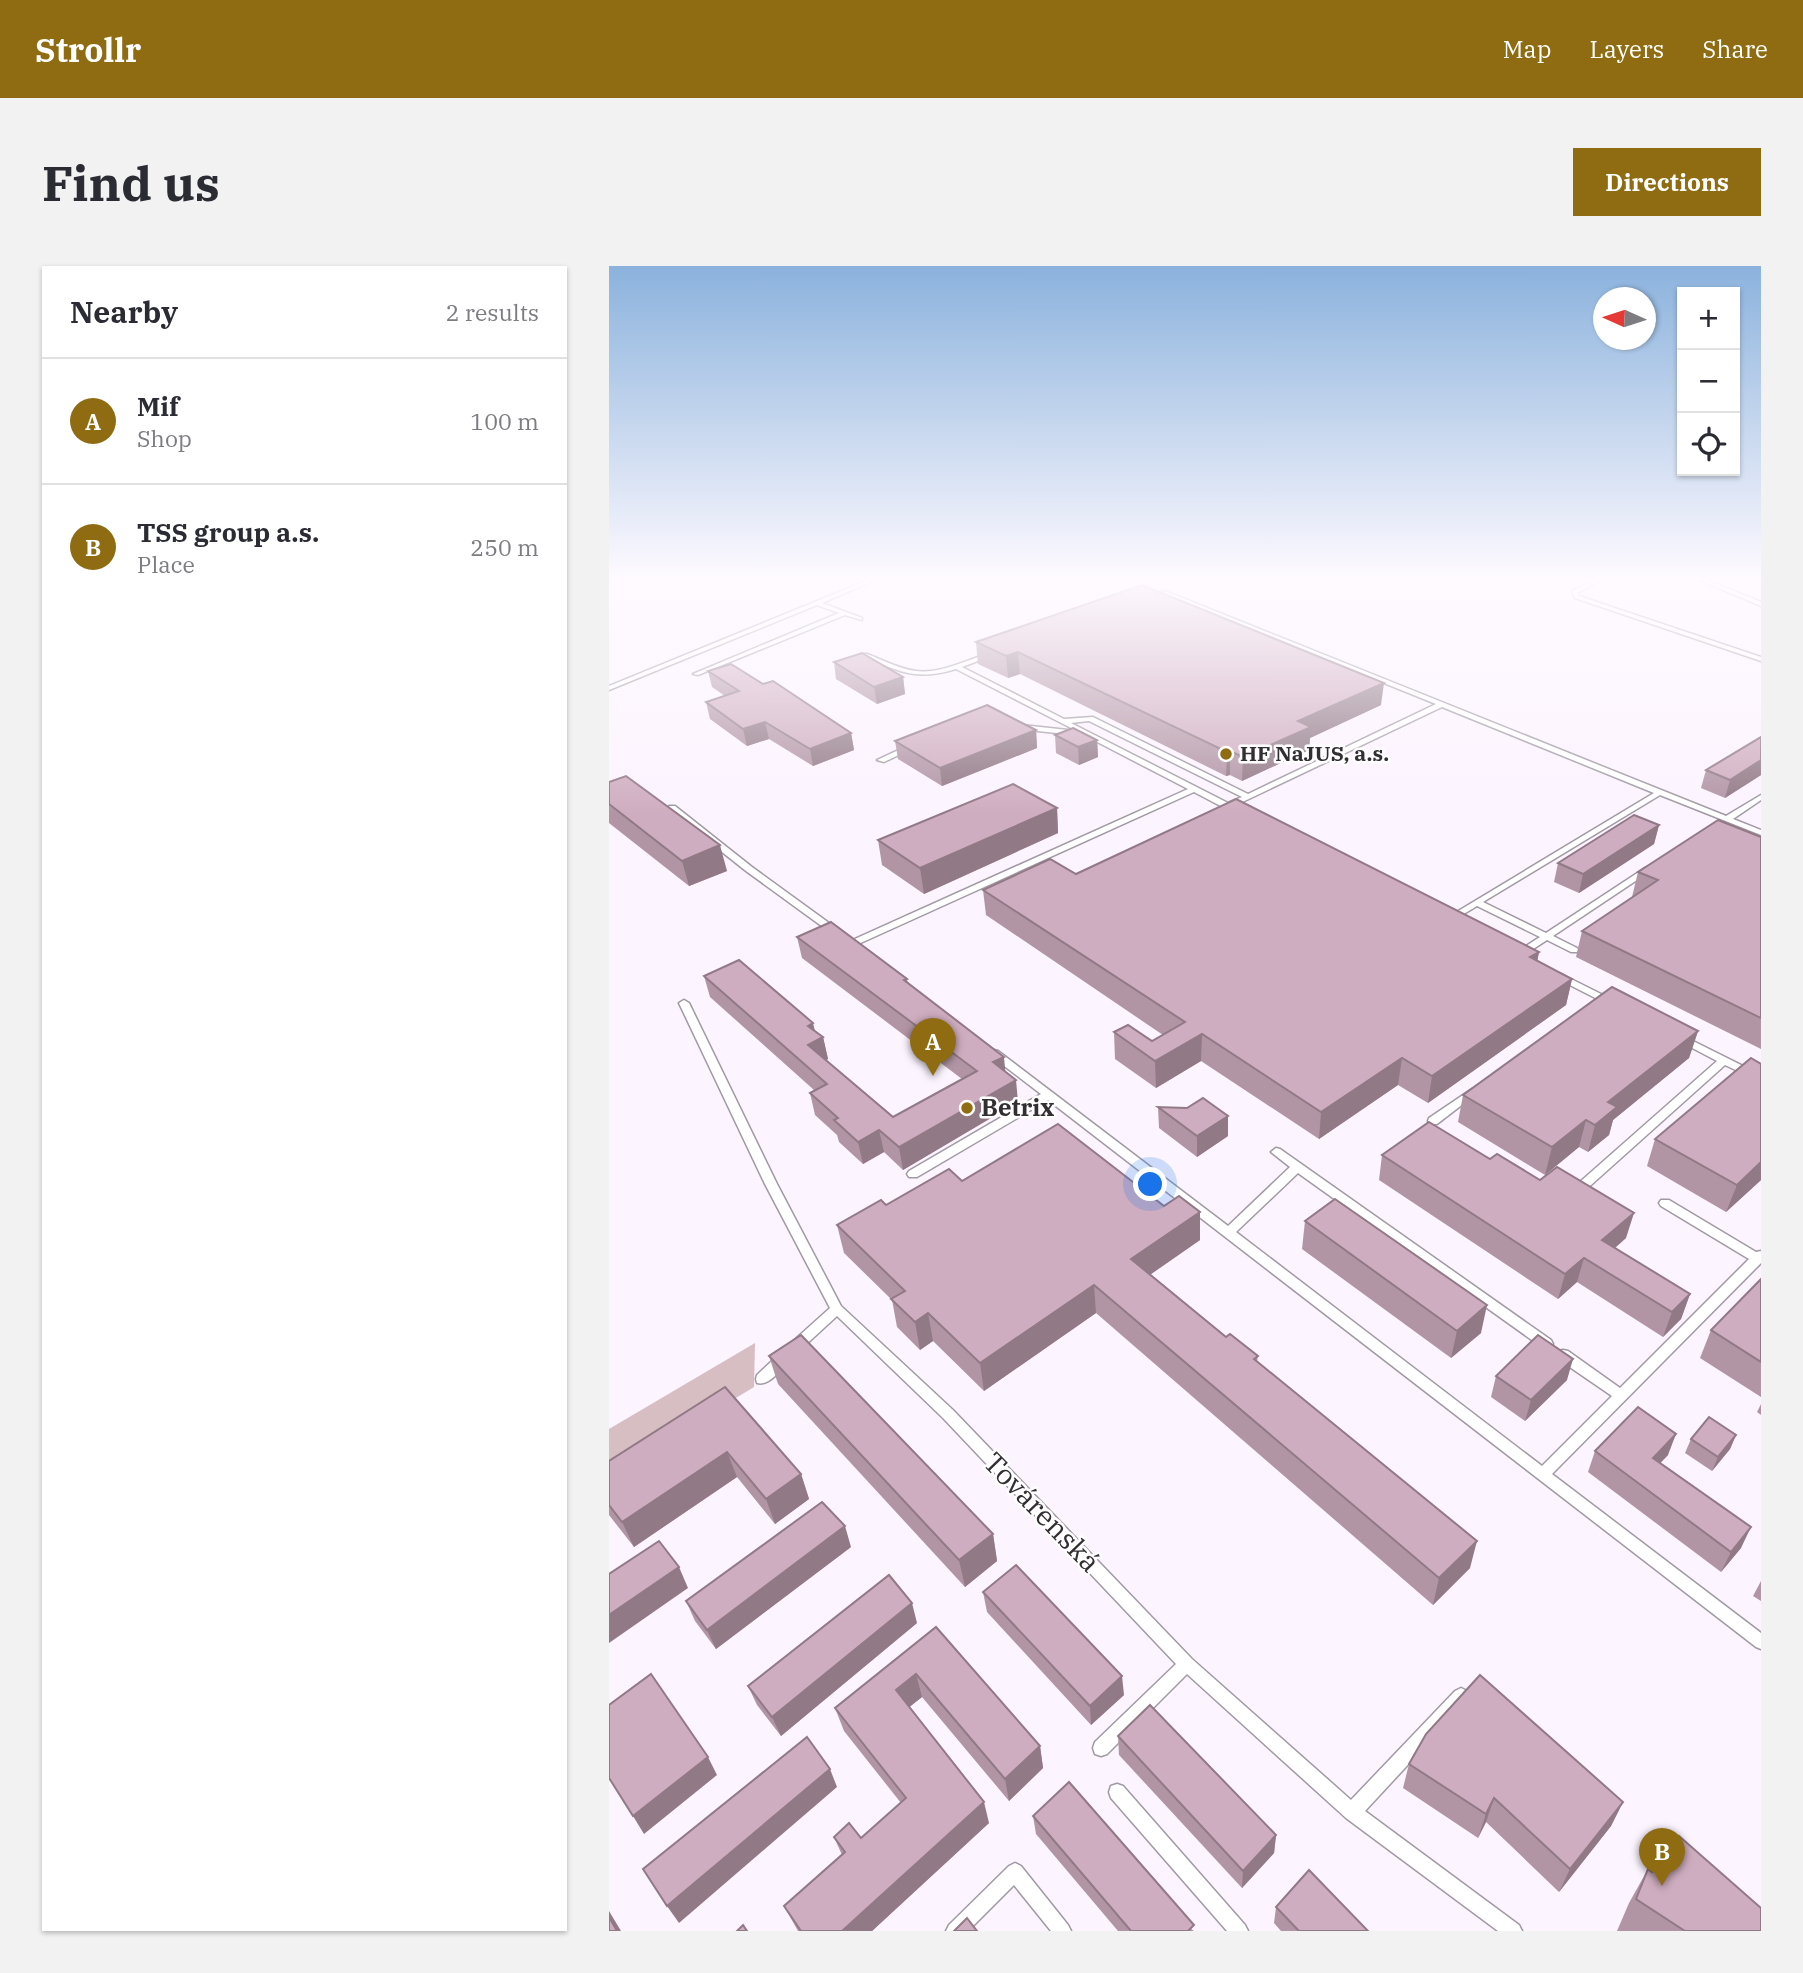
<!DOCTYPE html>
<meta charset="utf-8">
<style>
:root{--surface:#fff;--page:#f2f2f3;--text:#2b2b33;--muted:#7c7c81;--line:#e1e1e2;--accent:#8f6c11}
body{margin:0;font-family:"IBM Plex Serif",serif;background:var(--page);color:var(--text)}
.controls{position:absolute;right:21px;top:21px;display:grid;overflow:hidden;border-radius:0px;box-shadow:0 2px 5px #0004}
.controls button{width:63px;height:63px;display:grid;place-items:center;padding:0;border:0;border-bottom:2px solid var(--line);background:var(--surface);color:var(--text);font:35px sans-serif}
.compass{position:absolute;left:984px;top:21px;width:63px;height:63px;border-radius:50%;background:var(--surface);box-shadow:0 2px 5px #0004;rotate:273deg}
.you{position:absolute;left:542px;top:919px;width:24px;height:24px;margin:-18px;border:5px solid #fff;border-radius:50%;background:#1a73e8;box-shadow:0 0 0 10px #1a73e833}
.badge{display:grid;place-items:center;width:46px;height:46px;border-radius:50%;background:var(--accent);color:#fff;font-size:23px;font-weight:700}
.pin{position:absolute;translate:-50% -58px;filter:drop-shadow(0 2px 4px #0008)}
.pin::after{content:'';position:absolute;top:37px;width:24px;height:21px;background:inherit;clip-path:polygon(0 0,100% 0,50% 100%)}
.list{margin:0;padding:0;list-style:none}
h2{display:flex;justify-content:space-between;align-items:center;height:91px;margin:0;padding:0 28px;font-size:30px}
h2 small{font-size:23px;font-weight:400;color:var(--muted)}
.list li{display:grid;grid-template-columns:46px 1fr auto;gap:21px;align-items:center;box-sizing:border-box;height:126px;padding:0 28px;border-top:2px solid var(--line)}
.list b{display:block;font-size:26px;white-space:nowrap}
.list p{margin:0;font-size:23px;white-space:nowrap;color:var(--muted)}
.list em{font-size:23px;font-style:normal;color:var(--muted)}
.icon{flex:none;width:38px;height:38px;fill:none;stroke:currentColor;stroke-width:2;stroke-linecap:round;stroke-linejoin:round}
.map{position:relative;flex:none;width:1152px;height:1665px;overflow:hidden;border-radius:0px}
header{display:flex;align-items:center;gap:42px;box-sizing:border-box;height:98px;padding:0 35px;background:var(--accent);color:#fff}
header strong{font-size:33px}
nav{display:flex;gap:38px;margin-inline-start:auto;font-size:24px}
.intro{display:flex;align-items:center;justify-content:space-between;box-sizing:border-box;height:168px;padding:0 42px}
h1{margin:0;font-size:49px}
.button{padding:18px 32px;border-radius:0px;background:var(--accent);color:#fff;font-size:24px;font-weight:700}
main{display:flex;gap:42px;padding:0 42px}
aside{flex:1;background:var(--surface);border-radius:0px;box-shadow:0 2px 5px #0004}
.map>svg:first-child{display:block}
</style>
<header>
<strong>Strollr</strong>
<nav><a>Map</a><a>Layers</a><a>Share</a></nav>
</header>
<div class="intro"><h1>Find us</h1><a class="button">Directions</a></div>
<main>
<aside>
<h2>Nearby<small>2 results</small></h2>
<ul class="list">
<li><span class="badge">A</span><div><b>Mif</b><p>Shop</p></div><em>100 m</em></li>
<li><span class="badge">B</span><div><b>TSS group a.s.</b><p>Place</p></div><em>250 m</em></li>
</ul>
</aside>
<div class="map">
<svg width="1152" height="1665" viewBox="0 0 1152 1665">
<rect width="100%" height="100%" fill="#fcf4ff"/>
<polygon fill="#d7bec2" points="146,1077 145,1121 0,1209 0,1163"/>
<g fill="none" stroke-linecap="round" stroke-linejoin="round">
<defs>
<g id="lane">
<polygon points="257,315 264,315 213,337 253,352 253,354 236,349 89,409 84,408 230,347 208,339 0,424 0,420"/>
<polygon points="984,315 991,315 968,327 970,330 1152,391 1152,395 966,332 963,325"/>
<polygon points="1093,315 1100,315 1152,336 1152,340"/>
<path d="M 556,325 L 1117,550 L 1152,529 L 1152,534 L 1124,553 L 1152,564 L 1152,569 L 1051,529 L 874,636 L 937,667 L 1036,602 L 1039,601 L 1043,604 L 944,670 L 968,682 L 970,684 L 968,686 L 962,686 L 938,674 L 915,689 L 909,689 L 907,687 L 909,685 L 931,671 L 868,640 L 843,655 L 840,656 L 836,653 L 1045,527 L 833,441 L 625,540 L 630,544 L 629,546 L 623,546 L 585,526 L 245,680 L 239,680 L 237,678 L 239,676 L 579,523 L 469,466 L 469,469 L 466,469 L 410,463 L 410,459 L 413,459 L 468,465 L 347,403 C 308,415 290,406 254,390 L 254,388 L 258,388 C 274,394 290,403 307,405 C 331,408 355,395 378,388 L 382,388 L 382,390 L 353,401 L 455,453 L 484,451 L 639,528 L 827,438 L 556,329 L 541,334 L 538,332 ZM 480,455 L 633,531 L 619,537 L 462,457 Z"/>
<polygon points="298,480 305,482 275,496 268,494"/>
<polygon points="60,540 66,540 143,601 231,665 233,667 231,669 225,669 137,605 60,544"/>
<polygon points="952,708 1006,735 1008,737 1003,740 1000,739 949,713 947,711 949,709"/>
<polygon points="75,734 80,737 168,918 232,1040 344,1144 583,1393 742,1534 846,1425 852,1422 858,1425 860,1430 858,1435 756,1545 910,1659 913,1665 889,1665 737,1552 578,1408 498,1488 492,1490 486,1488 484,1482 486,1476 567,1398 334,1152 228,1050 190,1085 186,1086 182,1085 180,1081 182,1077 221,1042 156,918 70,737"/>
<polygon points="1074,770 1152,809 1152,816 1116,799 972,928 964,928 962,925 964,922 1108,795 1070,775 1069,773"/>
<polygon points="385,784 389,785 619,960 681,901 662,886 667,882 671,883 942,1074 944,1078 942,1082 938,1083 934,1082 689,907 627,966 933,1200 1003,1130 949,1093 948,1089 949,1085 954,1084 959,1085 1011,1122 1140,993 1052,940 1050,937 1052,934 1060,934 1147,986 1152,985 1152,997 943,1208 1152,1367 1152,1383 1147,1381 439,834 308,911 300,911 298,908 300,905 432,828 381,789 380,787"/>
<polygon points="863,823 867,824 868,826 867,828 828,858 820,858 819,855 820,852"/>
<path d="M 172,1090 L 177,1091 L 178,1095 L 177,1099 C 169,1106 160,1120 148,1117 L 147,1113 L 148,1109 L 167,1091 Z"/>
<polygon points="508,1518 514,1520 636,1659 639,1665 618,1665 502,1532 500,1526 502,1520"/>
<polygon points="406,1597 412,1600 459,1659 462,1665 442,1665 405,1619 359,1665 337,1665 340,1659 400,1600"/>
</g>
</defs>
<use href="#lane" stroke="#a19aa4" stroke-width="3"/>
<use href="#lane" fill="#fff" fill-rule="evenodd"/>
</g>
<g fill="#b295a5">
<polygon points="367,376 772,439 701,472 700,484 633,515 621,509 617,510 411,408 399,412 369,398"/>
<polygon points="225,396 294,411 296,428 268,438 227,413"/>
<polygon points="99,405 154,418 242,467 245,484 204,500 160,473 138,480 101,453 97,436 116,430 103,421"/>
<polygon points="427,464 428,482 333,520 289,493 286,475"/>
<polygon points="446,469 488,474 489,491 470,499 447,487"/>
<polygon points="1152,471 1152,509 1116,532 1092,522 1097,504"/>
<polygon points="0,516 118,605 80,620 0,557"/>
<polygon points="448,542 449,567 315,628 273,599 269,574"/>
<polygon points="1050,559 1045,578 970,627 945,616 949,597"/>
<polygon points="1152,571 1152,783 967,691 973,665 1024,631 1023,631 1029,606"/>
<polygon points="467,608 930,686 928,695 963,713 957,739 819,837 789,819 710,873 592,795 547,822 506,793 505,766 543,775 554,769 377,649 374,624"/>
<polygon points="188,671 298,713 299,718 397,806 409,836 294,904 275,886 254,898 230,876 228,869 206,849 201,827 205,824 101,731 95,710 214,771 219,793 216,794 284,851 353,813 193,692"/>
<polygon points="1089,765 1080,792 1004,854 1000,869 979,886 970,881 936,909 849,856 854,829"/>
<polygon points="1152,798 1152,914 1117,946 1038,900 1046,873"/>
<polygon points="549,841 578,842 619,850 619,870 588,891 550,862"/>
<polygon points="773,889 1017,972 1006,982 1081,1028 1072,1053 1054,1071 968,1016 949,1033 770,914"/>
<polygon points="353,915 591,974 541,1009 617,1071 649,1090 648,1096 861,1302 824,1339 487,1047 375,1125 324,1075 311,1084 288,1061 283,1034 235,987 228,959 277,939"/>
<polygon points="696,955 872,1067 842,1092 693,983"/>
<polygon points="1152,1013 1152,1131 1091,1092 1102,1064"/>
<polygon points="160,1090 384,1268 388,1295 356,1321 169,1118"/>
<polygon points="887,1110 958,1114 916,1155 882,1131"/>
<polygon points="116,1121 192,1208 200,1233 166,1258 128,1211 25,1281 0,1249 0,1195"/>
<polygon points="1152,1138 1152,1149 1148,1146"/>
<polygon points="1127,1169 1121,1183 1103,1205 1076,1187 1082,1173"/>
<polygon points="986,1185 1059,1189 1051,1197 1132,1282 1112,1306 979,1206"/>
<polygon points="242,1281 107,1383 86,1355 77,1335"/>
<polygon points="1152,1315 1152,1335 1144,1330"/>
<polygon points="374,1326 515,1429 482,1459 378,1346"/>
<polygon points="308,1357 172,1470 148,1439 139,1420"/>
<polygon points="327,1361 431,1480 434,1502 400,1535 313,1431 300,1441 380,1557 263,1665 189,1665 175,1640 233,1589 225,1571 252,1572 292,1537 235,1465 226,1442"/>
<polygon points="509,1470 667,1569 665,1587 633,1622 510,1489"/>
<polygon points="800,1498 1014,1536 1002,1560 950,1626 877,1556 869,1572 794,1522"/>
<polygon points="424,1550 585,1665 509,1665 427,1568"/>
<polygon points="1039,1603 1043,1606 1152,1665 1008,1665 1020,1637"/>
<polygon points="667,1641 759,1665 672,1665 665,1657"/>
</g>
<g fill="#917986">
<polygon points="409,386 411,408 399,412 397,390"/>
<polygon points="294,411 296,428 268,438 265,421"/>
<polygon points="775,417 772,439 701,472 700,484 633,515 634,491 689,455"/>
<polygon points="156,456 160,473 138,480 134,463"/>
<polygon points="427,464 428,482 333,520 331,502"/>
<polygon points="242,467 245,484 204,500 201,483"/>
<polygon points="488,474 489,491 470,499 469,481"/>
<polygon points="621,485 621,509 617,510 618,486"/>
<polygon points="1152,494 1152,509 1116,532 1121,514"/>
<polygon points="448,542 449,567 315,628 311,602"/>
<polygon points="1050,559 1045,578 970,627 974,608"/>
<polygon points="111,579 118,605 80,620 73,595"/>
<polygon points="930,686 925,712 921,691"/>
<polygon points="963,713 957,739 819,837 823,810"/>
<polygon points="204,757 208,774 214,771 219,793 204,801 199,779 199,760"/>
<polygon points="1089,765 1080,792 1004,854 1000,869 979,886 986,859 999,836"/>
<polygon points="593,768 592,795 547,822 546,795"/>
<polygon points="395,791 397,813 384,796"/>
<polygon points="793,792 789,819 710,873 712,846"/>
<polygon points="407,814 409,836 294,904 290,881"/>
<polygon points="619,850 619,870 588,891 588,870"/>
<polygon points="977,854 970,881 936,909 943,881"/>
<polygon points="270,864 275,886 254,898 249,876"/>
<polygon points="1152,896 1152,914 1117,946 1128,919"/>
<polygon points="591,946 591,974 523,1021 522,993"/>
<polygon points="1025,947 1017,972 986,999 993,974"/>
<polygon points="975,992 968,1016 949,1033 956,1008"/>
<polygon points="485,1019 487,1047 375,1125 371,1097"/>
<polygon points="1081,1028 1072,1053 1054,1071 1063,1046"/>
<polygon points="878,1039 872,1067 842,1092 848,1065"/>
<polygon points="319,1047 324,1075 311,1084 306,1056"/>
<polygon points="964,1093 958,1114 916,1155 922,1134"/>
<polygon points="1067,1168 1059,1189 1036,1213 1044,1192"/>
<polygon points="1127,1169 1121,1183 1103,1205 1109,1191"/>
<polygon points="118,1186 128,1211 25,1281 13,1256"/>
<polygon points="192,1208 200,1233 166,1258 157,1233"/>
<polygon points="236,1260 242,1281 107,1383 98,1364"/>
<polygon points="1142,1261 1132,1282 1112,1306 1122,1286"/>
<polygon points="384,1268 388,1295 356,1321 350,1294"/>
<polygon points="868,1275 861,1302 824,1339 830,1312"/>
<polygon points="70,1301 79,1322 0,1377 0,1349"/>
<polygon points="303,1337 308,1357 172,1470 163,1451"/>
<polygon points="307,1408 313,1431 293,1447 287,1424"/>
<polygon points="513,1410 515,1429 482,1459 481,1440"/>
<polygon points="431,1480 434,1502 400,1535 396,1513"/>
<polygon points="99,1491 108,1509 35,1568 24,1550"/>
<polygon points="221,1503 228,1521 70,1657 58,1640"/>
<polygon points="885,1532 877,1556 869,1572 877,1548"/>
<polygon points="375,1536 380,1557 263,1665 233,1665"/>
<polygon points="1014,1536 1002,1560 950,1626 961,1603"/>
<polygon points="667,1569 665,1587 633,1622 634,1605"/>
<polygon points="0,1645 12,1665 8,1665 0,1651"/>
</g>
<g fill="#cfadc0" stroke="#917986" stroke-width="2">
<polygon points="533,319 775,417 689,455 702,461 634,491 621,485 618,486 409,386 397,390 367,376"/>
<polygon points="253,387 294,411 265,421 225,396"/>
<polygon points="122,398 154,418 164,415 242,467 201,483 156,456 134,463 97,436 130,425 99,405"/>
<polygon points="378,439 427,464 331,502 286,475"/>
<polygon points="464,462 488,474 469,481 446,469"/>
<polygon points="1152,471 1152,494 1121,514 1097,504"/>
<polygon points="17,510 111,579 73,595 0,538 0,516"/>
<polygon points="404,518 448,542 311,602 269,574"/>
<polygon points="627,533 930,686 921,691 963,713 823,810 793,792 712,846 593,768 546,795 505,766 519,759 543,775 576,756 374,624 441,593 467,608"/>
<polygon points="1025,549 1050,559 974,608 949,597"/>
<polygon points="1109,554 1152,571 1152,752 973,665 1049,614 1029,606"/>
<polygon points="222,656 298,713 295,714 395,791 384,796 407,814 290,881 270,864 249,876 225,854 229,852 201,827 218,818 95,710 130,694 204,757 199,760 214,771 199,779 284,851 368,805 188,671"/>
<polygon points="1003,721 1089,765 999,836 1008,841 986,859 977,854 943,881 854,829"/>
<polygon points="1142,792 1152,798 1152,896 1128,919 1046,873"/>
<polygon points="594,832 619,850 588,870 549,841 578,842"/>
<polygon points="820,856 881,893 888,888 931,914 948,901 1025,947 993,974 1081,1028 1063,1046 975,992 956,1008 773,889"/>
<polygon points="449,858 555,940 570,930 591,946 522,993 617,1071 621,1068 649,1090 645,1093 868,1275 830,1312 485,1019 371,1097 319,1047 306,1056 282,1033 296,1025 228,959 272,934 277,939 340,903 353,915"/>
<polygon points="726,933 878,1039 848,1065 696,955"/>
<polygon points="1152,1013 1152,1096 1102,1064"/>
<polygon points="192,1069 384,1268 350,1294 160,1090"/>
<polygon points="929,1069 964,1093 922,1134 887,1110"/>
<polygon points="116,1121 192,1208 157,1233 118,1186 13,1256 0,1239 0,1195"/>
<polygon points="1029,1141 1067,1168 1044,1192 1142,1261 1122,1286 986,1185"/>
<polygon points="1100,1151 1127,1169 1109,1191 1082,1173"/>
<polygon points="213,1236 236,1260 98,1364 77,1335"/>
<polygon points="50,1275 70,1301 0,1349 0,1308"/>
<polygon points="407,1299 513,1410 481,1440 374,1326"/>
<polygon points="280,1309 303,1337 163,1451 139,1420"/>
<polygon points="327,1361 431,1480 396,1513 307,1408 287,1424 375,1536 233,1665 192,1665 175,1640 236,1586 225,1571 240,1557 252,1572 297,1532 226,1442"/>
<polygon points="42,1408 99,1491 24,1550 0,1512 0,1439"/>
<polygon points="871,1409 1014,1536 961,1603 885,1532 877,1548 800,1498 817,1468"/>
<polygon points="541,1439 667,1569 634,1605 509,1470"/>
<polygon points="198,1471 221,1503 58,1640 34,1603"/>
<polygon points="460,1516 585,1659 579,1665 522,1665 424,1550"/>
<polygon points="1070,1570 1152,1642 1152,1665 1076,1665 1027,1633 1039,1603 1043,1606"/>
<polygon points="700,1604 759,1665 690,1665 667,1641"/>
<polygon points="0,1651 8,1665 0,1665"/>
<polygon points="358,1652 368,1665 345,1665"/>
<polygon points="134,1659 138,1665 128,1665"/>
</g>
<linearGradient id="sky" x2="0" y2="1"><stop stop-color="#8bb2dd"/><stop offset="0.57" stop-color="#fefaff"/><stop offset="1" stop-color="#fefaff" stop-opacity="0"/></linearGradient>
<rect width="1152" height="548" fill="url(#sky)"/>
<g fill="#8f6c11" stroke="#fff" stroke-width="2.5">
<circle cx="617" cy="488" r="7"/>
<circle cx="358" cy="842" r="7"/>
</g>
<g text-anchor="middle" stroke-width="5" stroke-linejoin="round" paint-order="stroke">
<g font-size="21" font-weight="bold" fill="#322f33" stroke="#fff" text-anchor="start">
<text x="631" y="495">HF NaJUS, a.s.</text>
</g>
<g font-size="24" font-weight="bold" fill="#322f33" stroke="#fff" text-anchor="start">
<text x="372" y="850">Betrix</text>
</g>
<g font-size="28" fill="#322f33" stroke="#fff">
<text transform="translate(433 1246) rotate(46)" y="10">Továrenská</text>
</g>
</g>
</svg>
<div class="controls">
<button>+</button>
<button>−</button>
<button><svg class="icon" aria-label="locate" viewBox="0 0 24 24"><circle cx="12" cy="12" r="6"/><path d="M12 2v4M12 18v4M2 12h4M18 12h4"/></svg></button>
</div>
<svg class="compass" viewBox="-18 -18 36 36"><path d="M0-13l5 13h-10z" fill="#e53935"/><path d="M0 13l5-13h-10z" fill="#7c7c81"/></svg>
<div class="you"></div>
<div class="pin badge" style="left:324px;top:810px">A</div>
<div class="pin badge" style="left:1053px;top:1620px">B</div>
</div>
</main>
